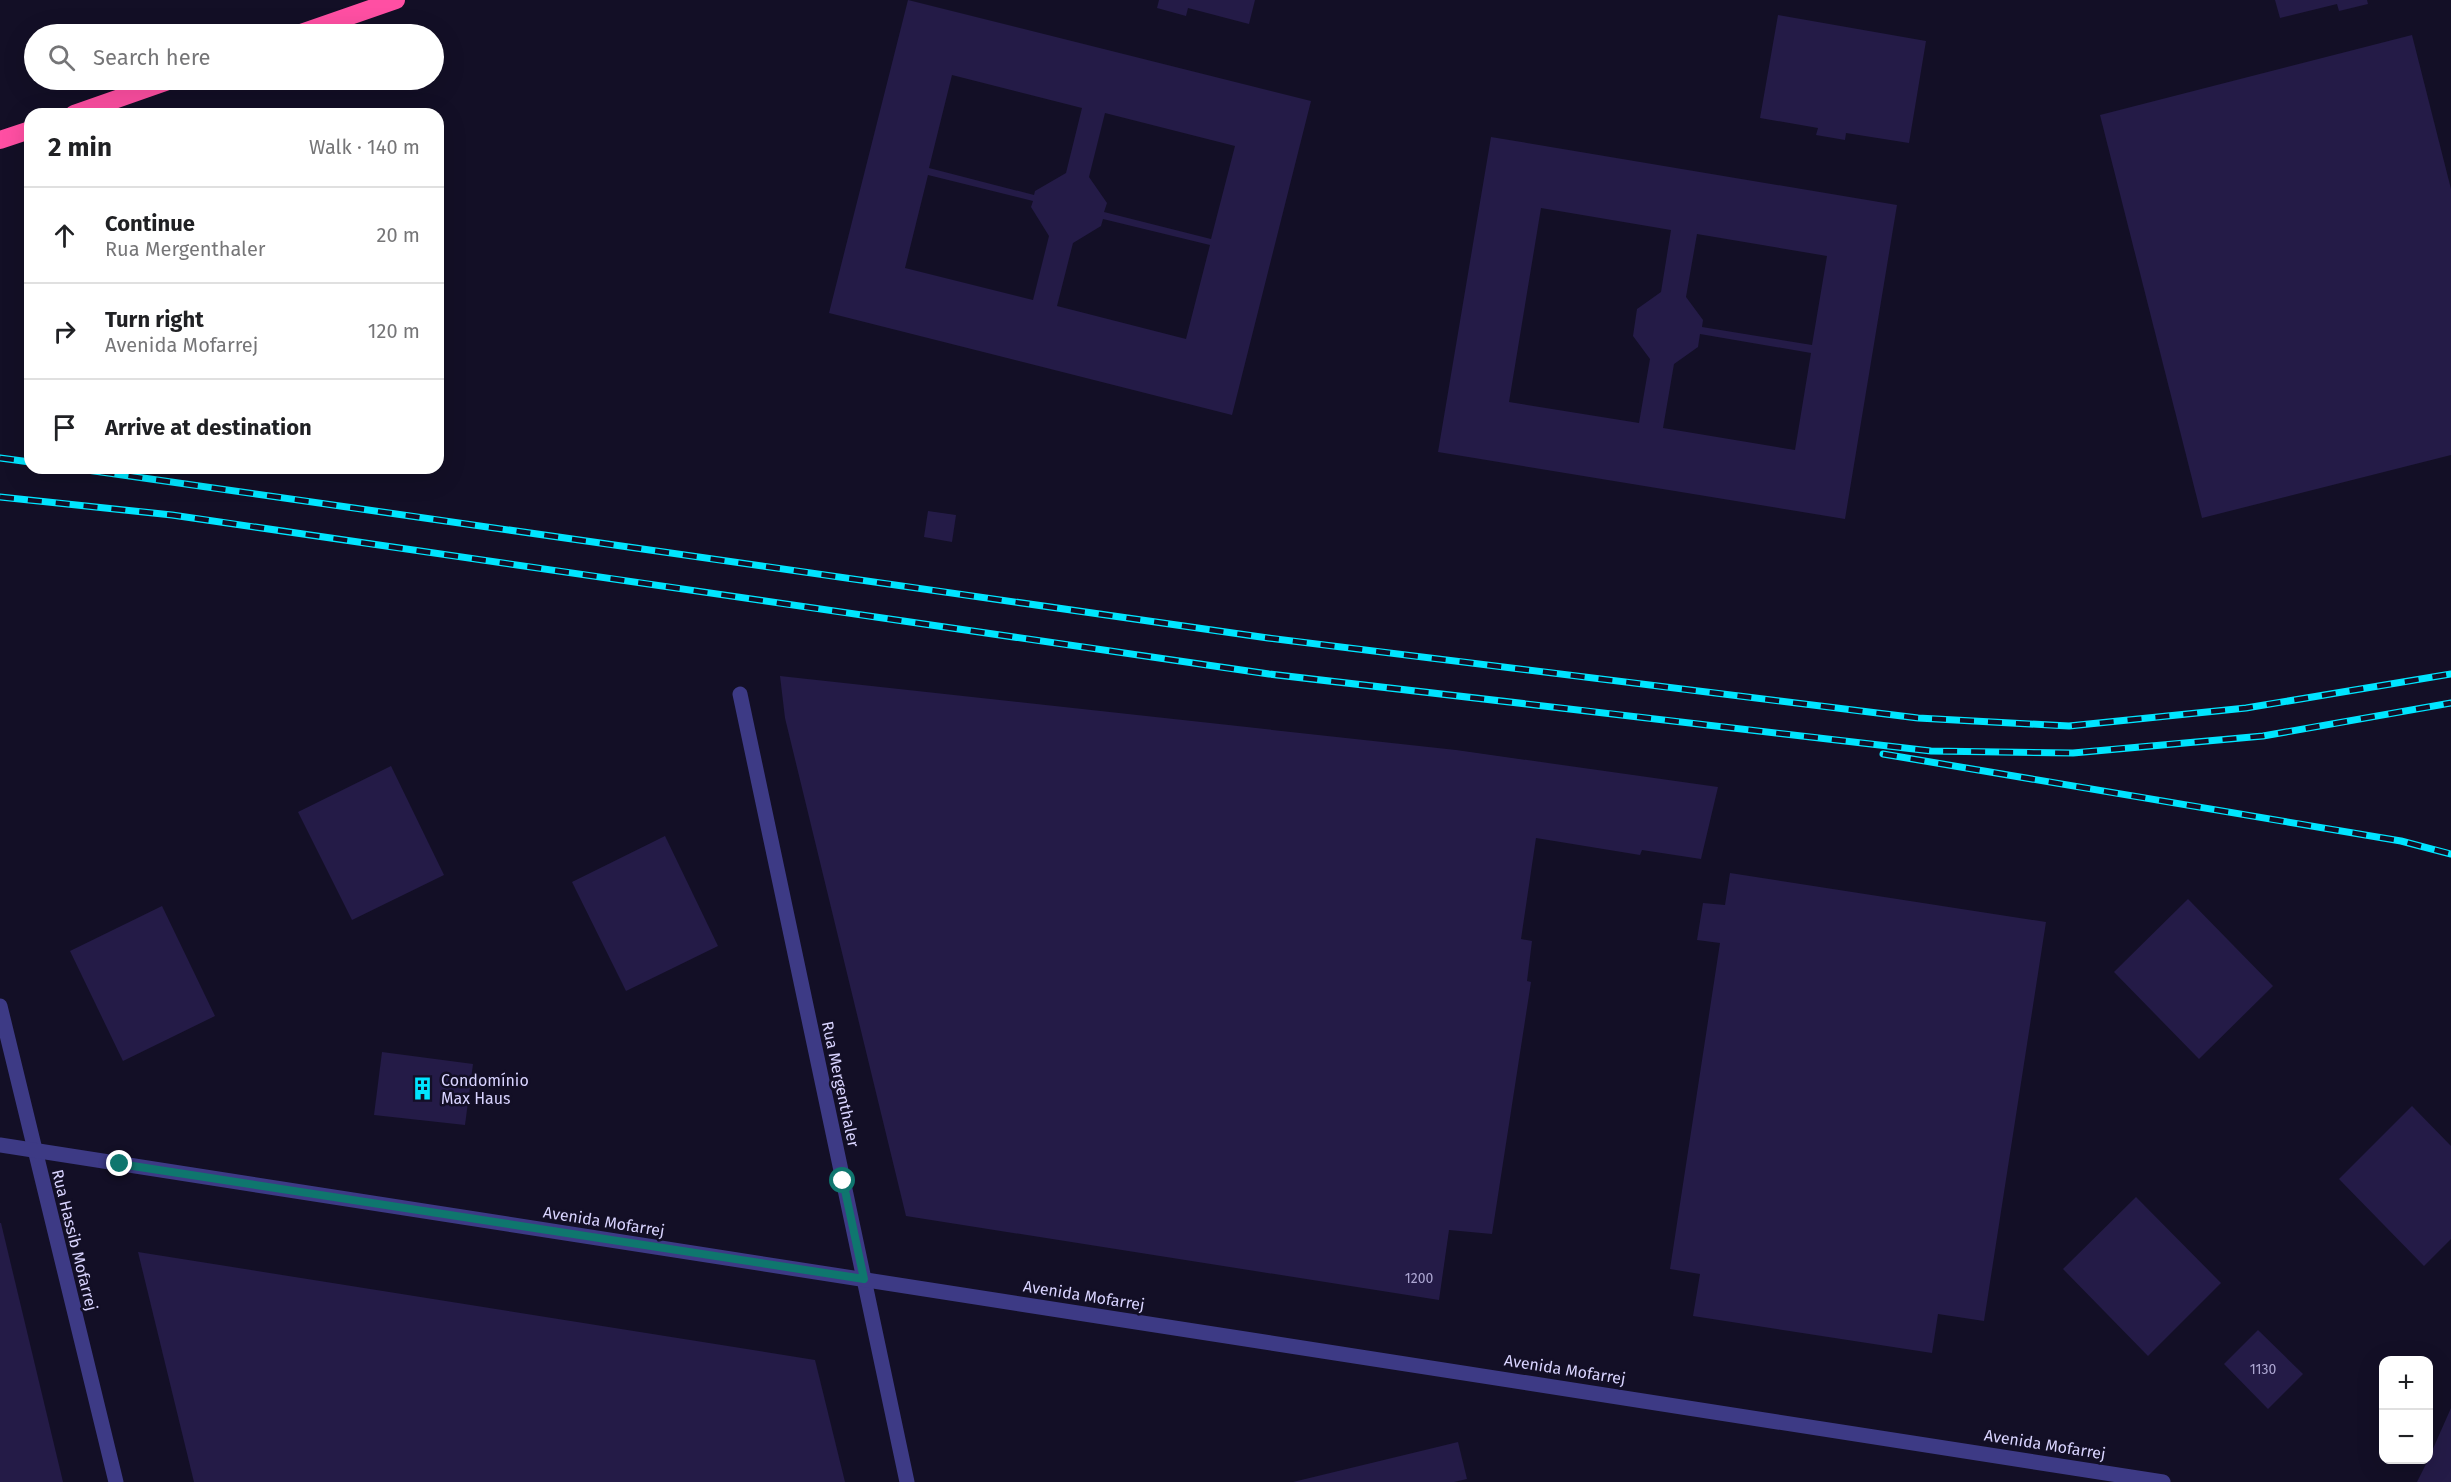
<!DOCTYPE html>
<meta charset="utf-8">
<style>
:root{--surface:#fff;--page:#f2f2f2;--text:#202124;--muted:#757577;--line:#e0e0e0}
body{margin:0;font-family:"Fira Sans",sans-serif;background:var(--page);color:var(--text)}
.controls{position:absolute;right:18px;bottom:18px;display:grid;overflow:hidden;border-radius:12px;box-shadow:0 6px 24px #0002}
.controls button{width:54px;height:54px;display:grid;place-items:center;padding:0;border:0;border-bottom:2px solid var(--line);background:var(--surface);color:var(--text);font:30px sans-serif}
.stop{position:absolute;width:18px;height:18px;margin:-14px;border:4px solid #0f766e;border-radius:50%;background:#fff}
.stop.end{background:#0f766e;border-color:#fff;box-shadow:0 2px 6px #0008}
.list{margin:0;padding:0;list-style:none}
h2{display:flex;justify-content:space-between;align-items:center;height:78px;margin:0;padding:0 24px;font-size:26px}
h2 small{font-size:20px;font-weight:400;color:var(--muted)}
.list li{display:grid;grid-template-columns:39px 1fr auto;gap:18px;align-items:center;box-sizing:border-box;height:96px;padding:0 24px;border-top:2px solid var(--line)}
.list b{display:block;font-size:22px;white-space:nowrap}
.list p{margin:0;font-size:20px;white-space:nowrap;color:var(--muted)}
.list em{font-size:20px;font-style:normal;color:var(--muted)}
.icon{flex:none;width:33px;height:33px;fill:none;stroke:currentColor;stroke-width:2;stroke-linecap:round;stroke-linejoin:round}
.map{position:relative;flex:none;width:2451px;height:1482px;overflow:hidden}
.search{position:absolute;background:var(--surface);box-shadow:0 6px 24px #0002;left:24px;top:24px;width:420px;height:66px;display:flex;align-items:center;gap:15px;box-sizing:border-box;padding:0 21px;border-radius:33px;color:var(--muted);font-size:22px}
.panel{position:absolute;background:var(--surface);box-shadow:0 6px 24px #0002;left:24px;top:108px;width:420px;height:366px;border-radius:18px}
.map>svg:first-child{display:block}
</style>
<div class="map">
<svg width="2451" height="1482" viewBox="0 0 2451 1482">
<rect width="100%" height="100%" fill="#130f26"/>
<g fill="#241b47" fill-rule="evenodd">
<path d="M 908,0 L 1311,101 L 1232,415 L 829,313 ZM 952,75 L 1082,108 L 1066,173 L 1035,191 L 1034,195 L 929,168 ZM 1105,113 L 1235,146 L 1211,239 L 1104,212 L 1107,203 L 1089,177 ZM 928,175 L 1033,201 L 1031,207 L 1049,236 L 1033,300 L 905,268 ZM 1103,219 L 1210,245 L 1186,339 L 1057,306 L 1073,243 L 1101,226 Z"/>
<polygon points="1159,0 1255,0 1249,24 1188,8 1186,16 1157,8"/>
<polygon points="2275,0 2367,0 2368,4 2339,11 2337,4 2280,18"/>
<polygon points="1778,15 1926,41 1909,143 1846,133 1845,140 1816,135 1818,128 1760,118"/>
<polygon points="2412,35 2451,189 2451,455 2202,518 2100,115"/>
<path d="M 1491,137 L 1897,205 L 1845,519 L 1438,452 ZM 1541,208 L 1671,230 L 1661,292 L 1637,309 L 1633,336 L 1650,359 L 1639,423 L 1509,402 ZM 1697,234 L 1827,256 L 1812,345 L 1702,327 L 1703,320 L 1686,297 ZM 1700,334 L 1811,353 L 1795,450 L 1663,428 L 1674,364 L 1698,347 Z"/>
<polygon points="928,511 956,515 952,542 924,537"/>
<polygon points="780,676 1456,750 1718,787 1701,859 1642,850 1640,855 1536,838 1521,939 1532,941 1527,981 1531,982 1492,1234 1449,1230 1439,1300 906,1216 785,718"/>
<polygon points="391,766 444,875 352,920 298,812"/>
<polygon points="665,836 718,946 626,991 572,882"/>
<polygon points="1730,873 2046,922 1984,1321 1938,1314 1932,1353 1693,1316 1700,1274 1670,1269 1720,943 1697,940 1703,903 1725,905"/>
<polygon points="2188,899 2273,986 2199,1059 2114,972"/>
<polygon points="162,906 215,1016 123,1061 70,951"/>
<polygon points="382,1052 473,1064 465,1125 374,1115"/>
<polygon points="2412,1106 2451,1146 2451,1239 2424,1266 2339,1179"/>
<polygon points="2136,1197 2221,1283 2148,1356 2063,1269"/>
<polygon points="0,1223 1,1223 63,1482 0,1482"/>
<polygon points="138,1252 815,1360 845,1482 194,1482"/>
<polygon points="2258,1330 2303,1374 2268,1409 2224,1364"/>
<polygon points="2451,1408 2451,1482 2417,1482 2428,1460"/>
<polygon points="1458,1442 1467,1479 1454,1482 1293,1482"/>
</g>
<g fill="none" stroke-linecap="round" stroke-linejoin="round">
<g stroke="#3d3a85" stroke-width="15">
<polyline points="740,694 907,1482"/>
<polyline points="0,1006 116,1482"/>
<polyline points="0,1145 2163,1482"/>
</g>
<g stroke="#ff4fa3" stroke-width="18">
<polyline points="298,34 396,0"/>
<polyline points="74,114 171,80"/>
<polyline points="0,140 30,130"/>
</g>
<defs>
<g id="rail">
<polyline points="0,458 30,462"/>
<polyline points="73,468 1268,638 1918,718 2069,726 2246,708 2451,674"/>
<polyline points="0,497 172,515 1269,674 1931,751 2073,753 2263,736 2451,703"/>
<polyline points="1883,754 2401,841 2451,854"/>
</g>
</defs>
<use href="#rail" stroke="#00e5ff" stroke-width="7"/>
<use href="#rail" stroke="#130f26" stroke-width="4.5" stroke-dasharray="14" stroke-linecap="butt"/>
</g>
<g fill="none" stroke-linecap="round" stroke-linejoin="round">
<polyline stroke="#0f766e" stroke-width="8" points="120,1164 864,1279 843,1181"/>
</g>
<defs>
<symbol id="building-bare" viewBox="-9 -9 18 18"><path d="M-4-6H4V6H1V3H-1V6H-4ZM-2.5-4.3h1.7v1.8h-1.7ZM.8-4.3h1.7v1.8H.8ZM-2.5-1h1.7V.8h-1.7ZM.8-1h1.7V.8H.8Z" fill="#00e5ff" stroke="#130f26" stroke-width="2.5" paint-order="stroke"/></symbol>
</defs>
<g fill-rule="evenodd">
<use href="#building-bare" x="406" y="1072" width="33" height="33"/>
</g>
<g text-anchor="middle" stroke-width="5" stroke-linejoin="round" paint-order="stroke">
<g font-size="14" fill="#aca6d1">
<text x="1419" y="1283">1200</text>
<text x="2263" y="1374">1130</text>
</g>
<g font-size="16" fill="#d9d4ff" stroke="#130f26" text-anchor="start">
<text x="441" y="1086">Condomínio<tspan x="441" dy="18">Max Haus</tspan></text>
</g>
<g font-size="16" fill="#d9d4ff" stroke="#130f26">
<text transform="translate(841 1084) rotate(78)" y="6">Rua Mergenthaler</text>
<text transform="translate(604 1221) rotate(9)" y="6">Avenida Mofarrej</text>
<text transform="translate(75 1240) rotate(76)" y="6">Rua Hassib Mofarrej</text>
<text transform="translate(1084 1295) rotate(9)" y="6">Avenida Mofarrej</text>
<text transform="translate(1565 1369) rotate(9)" y="6">Avenida Mofarrej</text>
<text transform="translate(2045 1444) rotate(9)" y="6">Avenida Mofarrej</text>
</g>
</g>
</svg>
<div class="controls">
<button>+</button>
<button>−</button>
</div>
<div class="stop" style="left:843px;top:1181px"></div>
<div class="stop end" style="left:120px;top:1164px"></div>
<div class="search"><svg class="icon" aria-label="search" viewBox="0 0 24 24"><circle cx="10" cy="10" r="6"/><path d="M15 15l6 6"/></svg>Search here</div>
<section class="panel">
<h2>2 min<small>Walk · 140 m</small></h2>
<ul class="list">
<li><svg class="icon" aria-label="ahead" viewBox="0 0 24 24"><path d="M12 20V5M6 11l6-6 6 6"/></svg><div><b>Continue</b><p>Rua Mergenthaler</p></div><em>20 m</em></li>
<li><svg class="icon" aria-label="right" viewBox="0 0 24 24"><path d="M7 20v-9h11M14 6l5 5-5 5"/></svg><div><b>Turn right</b><p>Avenida Mofarrej</p></div><em>120 m</em></li>
<li><svg class="icon" aria-label="arrive" viewBox="0 0 24 24"><path d="M6 21V4h12l-3 4 3 4H6"/></svg><div><b>Arrive at destination</b></div></li>
</ul>
</section>
</div>
